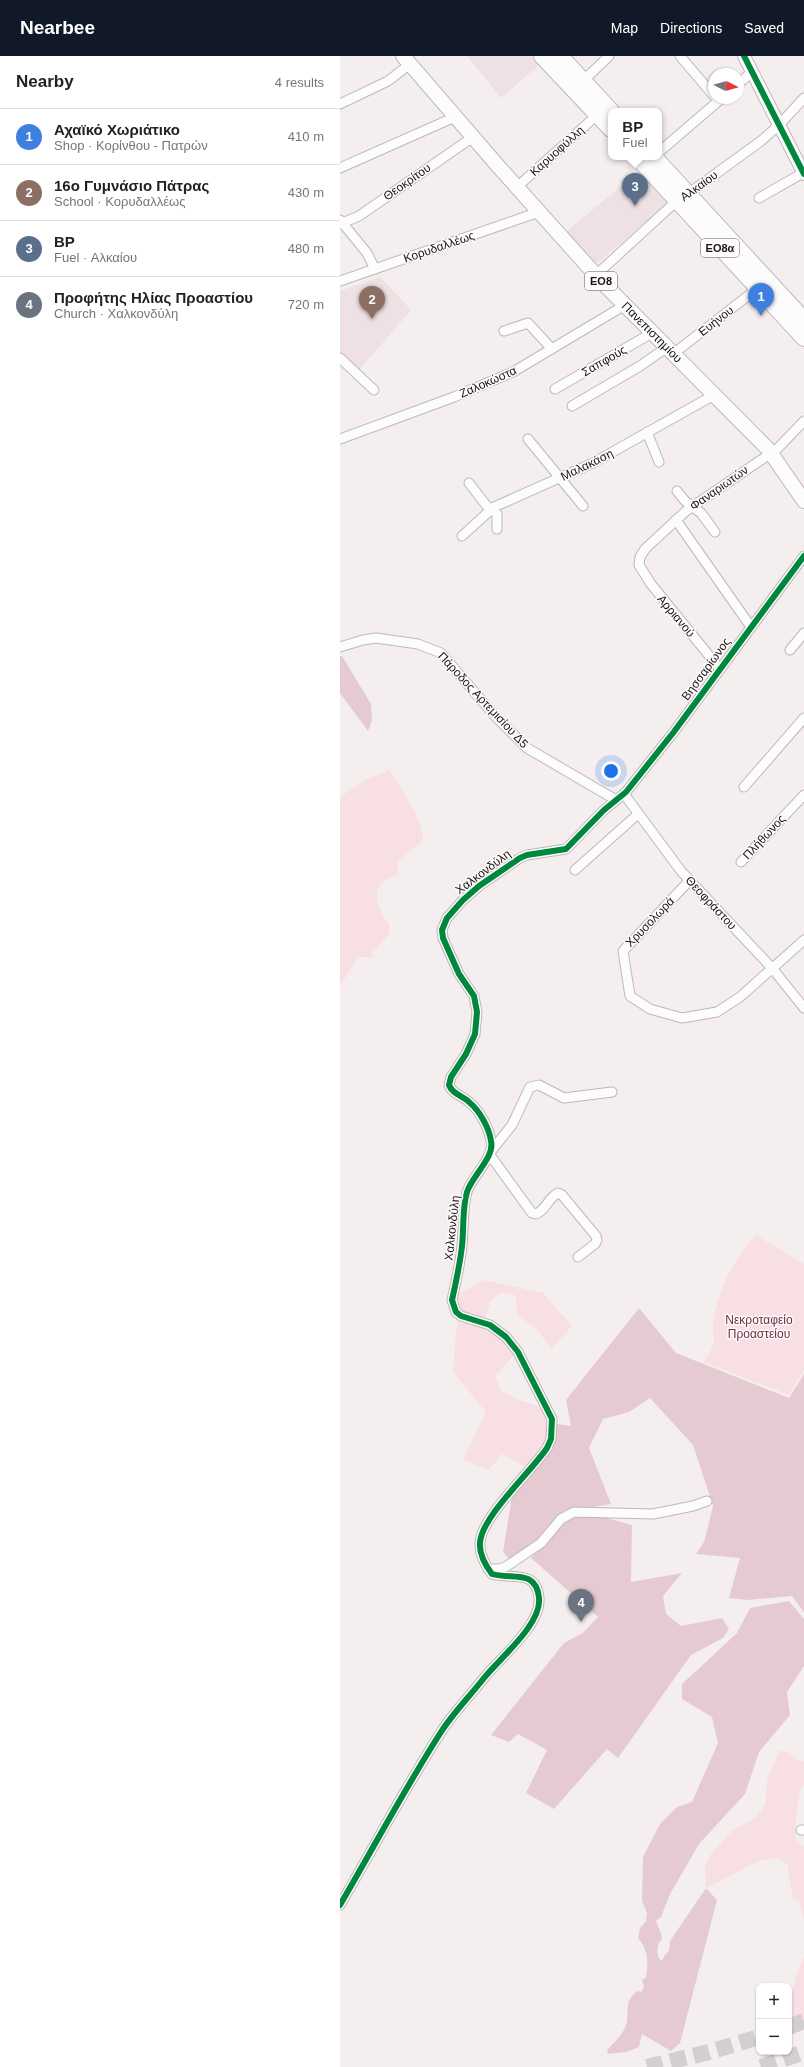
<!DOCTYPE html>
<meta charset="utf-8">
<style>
:root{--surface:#fff;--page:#f6f6f6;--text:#222;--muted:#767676;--line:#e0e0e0;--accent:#111827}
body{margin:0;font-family:Helvetica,sans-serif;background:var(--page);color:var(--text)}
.controls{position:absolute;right:12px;bottom:12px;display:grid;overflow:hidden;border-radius:8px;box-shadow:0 1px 3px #0004}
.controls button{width:36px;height:36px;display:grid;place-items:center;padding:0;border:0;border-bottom:1px solid var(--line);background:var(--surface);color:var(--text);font:20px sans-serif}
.compass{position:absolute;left:368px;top:12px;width:36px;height:36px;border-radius:50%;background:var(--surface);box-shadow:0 1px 3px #0004;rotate:96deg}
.you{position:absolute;left:271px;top:715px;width:14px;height:14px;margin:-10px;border:3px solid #fff;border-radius:50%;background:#1a73e8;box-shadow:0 0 0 6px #1a73e833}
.badge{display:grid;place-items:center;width:26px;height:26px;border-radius:50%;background:var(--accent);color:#fff;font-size:13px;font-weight:700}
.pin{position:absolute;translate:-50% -33px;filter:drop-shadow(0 1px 2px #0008)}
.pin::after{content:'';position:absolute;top:21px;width:14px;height:12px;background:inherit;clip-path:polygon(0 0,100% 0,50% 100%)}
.popup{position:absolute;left:268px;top:52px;width:54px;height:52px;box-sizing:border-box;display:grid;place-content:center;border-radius:8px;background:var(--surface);filter:drop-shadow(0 1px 3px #0005);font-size:13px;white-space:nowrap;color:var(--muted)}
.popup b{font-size:15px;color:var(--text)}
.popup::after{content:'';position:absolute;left:50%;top:100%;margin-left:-8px;border:8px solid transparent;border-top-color:var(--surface)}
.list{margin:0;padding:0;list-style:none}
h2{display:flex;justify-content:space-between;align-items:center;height:52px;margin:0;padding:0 16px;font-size:17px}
h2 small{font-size:13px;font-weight:400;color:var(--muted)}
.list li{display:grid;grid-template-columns:26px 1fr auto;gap:12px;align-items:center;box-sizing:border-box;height:56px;padding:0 16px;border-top:1px solid var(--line)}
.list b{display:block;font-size:15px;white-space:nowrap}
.list p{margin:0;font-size:13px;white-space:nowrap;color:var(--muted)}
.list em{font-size:13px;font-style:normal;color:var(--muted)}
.map{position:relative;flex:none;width:464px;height:2011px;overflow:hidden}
header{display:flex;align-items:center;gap:24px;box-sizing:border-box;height:56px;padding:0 20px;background:var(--accent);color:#fff}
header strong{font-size:19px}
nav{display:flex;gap:22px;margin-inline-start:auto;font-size:14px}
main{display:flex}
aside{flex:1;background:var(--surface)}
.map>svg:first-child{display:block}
</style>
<header>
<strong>Nearbee</strong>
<nav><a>Map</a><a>Directions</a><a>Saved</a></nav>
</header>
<main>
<aside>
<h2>Nearby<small>4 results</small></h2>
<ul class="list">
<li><span class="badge" style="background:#3f7fe0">1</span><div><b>Αχαϊκό Χωριάτικο</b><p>Shop · Κορίνθου - Πατρών</p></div><em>410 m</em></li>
<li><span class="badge" style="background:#8d6e63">2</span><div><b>16ο Γυμνάσιο Πάτρας</b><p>School · Κορυδαλλέως</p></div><em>430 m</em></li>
<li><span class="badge" style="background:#5c6f8a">3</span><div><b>BP</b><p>Fuel · Αλκαίου</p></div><em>480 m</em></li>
<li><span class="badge" style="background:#6b7280">4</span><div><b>Προφήτης Ηλίας Προαστίου</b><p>Church · Χαλκονδύλη</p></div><em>720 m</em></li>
</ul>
</aside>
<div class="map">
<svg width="464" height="2011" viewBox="0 0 464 2011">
<rect width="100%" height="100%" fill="#f4eeef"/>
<g fill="#eee0e3">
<polygon points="127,0 190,0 199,9 161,42"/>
<polygon points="300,114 329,147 256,208 226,176"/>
<polygon points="40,221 71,254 19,314 0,296 0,235"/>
</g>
<g fill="#f7dfe4">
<path d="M 49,714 C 62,735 81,758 83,784 L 57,806 L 59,818 C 39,824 31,836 41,855 C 43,859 45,864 49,867 L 49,878 L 32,897 L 33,901 L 18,901 L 0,930 L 0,741 L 27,723 Z"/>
<path d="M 416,1179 L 464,1208 L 464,1314 L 449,1339 L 364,1306 C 367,1300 374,1291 374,1284 C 374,1278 372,1272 373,1265 C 380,1230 392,1206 416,1179 Z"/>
<path d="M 144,1224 L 203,1237 L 232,1270 L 211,1293 L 197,1273 L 178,1260 L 175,1239 L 163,1236 L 151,1244 L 145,1262 C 128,1257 118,1259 115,1240 Z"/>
<path d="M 117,1266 L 143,1269 L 160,1281 L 175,1298 L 155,1320 L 161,1335 L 178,1344 L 203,1351 C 218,1377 202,1392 185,1410 L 162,1398 L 149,1414 L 123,1404 L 146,1356 L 113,1316 Z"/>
<polygon points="439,1695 446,1695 457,1704 464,1705 464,1729 460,1734 455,1771 456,1785 463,1789 464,1792 464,1863 459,1844 453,1843 447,1808 436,1802 419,1805 366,1832 365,1810 371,1798 392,1775 416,1761 425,1749 427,1724"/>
<path d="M 464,1901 L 464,1969 L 463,1973 L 449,1977 C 449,1953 452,1923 464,1901 Z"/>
</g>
<g fill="#e5cbd1">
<polygon points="0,600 2,600 31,648 32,664 28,675 0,637"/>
<polygon points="299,1252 336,1297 449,1342 464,1318 464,1556 452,1540 407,1544 389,1542 400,1502 356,1498 364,1486 373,1450 353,1389 310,1342 289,1356 263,1363 249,1392 271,1448 229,1455 199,1486 171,1505 163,1496 172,1440 213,1389 217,1368 231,1370 226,1344"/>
<polygon points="245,1456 292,1469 291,1526 342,1517 323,1540 326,1558 341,1570 382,1562 389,1573 383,1582 351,1599 278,1702 267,1693 214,1753 186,1737 207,1694 178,1678 169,1686 151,1679 224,1587 243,1577 258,1561 191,1502 219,1468"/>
<path d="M 449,1545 L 464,1563 L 464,1610 L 447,1636 L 450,1659 L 419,1696 L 405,1738 L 359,1788 L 330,1838 L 321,1861 L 316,1865 L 322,1880 L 321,1885 L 319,1886 C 317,1894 316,1899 321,1905 L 329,1894 L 330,1885 L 366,1832 L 377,1844 L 340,1987 L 331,1995 L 302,1978 L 299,1991 L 286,1996 L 268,1998 L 267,1994 C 273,1988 281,1980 285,1972 C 291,1959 282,1947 297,1935 L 301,1936 L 304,1931 L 302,1924 L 306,1922 C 308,1905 309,1895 298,1882 L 300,1872 L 306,1865 L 307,1857 L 302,1845 L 303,1801 L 320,1768 L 337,1751 L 352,1746 L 378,1687 L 372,1661 L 342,1643 L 342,1628 L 397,1577 L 410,1552 Z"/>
</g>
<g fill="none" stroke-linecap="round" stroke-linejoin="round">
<g stroke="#d3cecf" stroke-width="16" stroke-dasharray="16 8" stroke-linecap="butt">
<polyline points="449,1971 464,1965"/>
<polyline points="307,2011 369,1996 419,1981"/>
<polyline points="421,2011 464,1996"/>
</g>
<defs>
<g id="street">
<polyline points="340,0 374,40"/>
<polyline points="243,25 269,0"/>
<polyline points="398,28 412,16"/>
<polyline points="0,48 48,25 70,8"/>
<polyline points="319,96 382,42"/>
<polyline points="0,112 115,61"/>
<polyline points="177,131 257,59"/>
<polyline points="419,142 463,117"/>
<polyline points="0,164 27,197 35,213"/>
<polyline points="0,168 19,160 133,81"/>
<polyline points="256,219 330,151 421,85 440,68 464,42"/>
<polyline points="0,225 199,156"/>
<polyline points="164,275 188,267 212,293"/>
<polyline points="333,298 418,232"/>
<polyline points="0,302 34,334"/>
<polyline points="215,333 312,277"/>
<polyline points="232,350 300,310 326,292"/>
<polyline points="307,376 319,406"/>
<polyline points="0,383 114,341 173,316 285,249"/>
<polyline points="188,383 243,450"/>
<polyline points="129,427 146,449 157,458 157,473"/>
<polyline points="337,435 345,445 361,457 375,476"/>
<polyline points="336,464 411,571"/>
<polyline points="122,480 154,451 253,407 374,339"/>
<polyline points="0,591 23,584 36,582 78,588 101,597 155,660 187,692 276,744"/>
<polyline points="450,594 464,577"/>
<polyline points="380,613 311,528 299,509 300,501 305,493 346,455 437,393 464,365"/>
<polyline points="404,731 464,662"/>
<polyline points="284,738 341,815 432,912 464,952"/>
<polyline points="401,806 464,739"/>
<polyline points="235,814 298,758"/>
<polyline points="349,825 283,895 290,940 310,953 342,962 377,956 400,941 464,884"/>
<polyline points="152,1094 172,1069 190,1031 199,1029 224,1042 272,1036"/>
<path d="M 150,1099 L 192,1157 L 196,1158 C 206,1154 208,1142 218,1137 L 222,1139 L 256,1180 L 257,1184 L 255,1188 L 238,1201"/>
<polyline points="148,1513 160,1513 167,1510 201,1487 221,1463 234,1456 313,1458 353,1450 367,1445"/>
<polyline points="461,1774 464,1774"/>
<path d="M 0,1849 C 34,1791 65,1732 101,1676 C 113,1657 130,1640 144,1622 C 160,1602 202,1568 199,1542 C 196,1512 171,1524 152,1518 C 146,1510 139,1499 140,1487 C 141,1461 191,1416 207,1392 L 211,1383 L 212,1363 L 178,1296 L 166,1281 L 150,1269 L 121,1260 L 116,1256 L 112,1244 C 116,1226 120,1208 122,1190 C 124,1173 122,1153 127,1136 C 132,1120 155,1101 151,1085 C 149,1072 140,1055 129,1046 C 123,1040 112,1038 109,1029 L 111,1021 L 126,998 L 135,978 L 137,956 L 134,940 L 119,918 L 103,882 L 102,874 L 107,862 L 123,844 L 139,830 L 180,802 L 187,799 L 226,793 L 264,754 L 286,736 L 333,677 L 464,500"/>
</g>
<polyline id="secondary" points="404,0 464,118"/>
<g id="primary">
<path id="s1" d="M 63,0 L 158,110 L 262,226 L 428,393 L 464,445"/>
</g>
<g id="highway">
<polyline points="202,0 271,73"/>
<polyline points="220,0 271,55"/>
<polyline points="297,101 464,282"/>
<polyline points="314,101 464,264"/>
</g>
</defs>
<use href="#street" stroke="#bcb8b9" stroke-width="11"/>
<use href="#secondary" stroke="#bcb8b9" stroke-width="14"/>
<use href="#primary" stroke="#bcb8b9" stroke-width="16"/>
<use href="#highway" stroke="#bcb8b9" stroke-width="18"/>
<use href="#street" stroke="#fdfcfd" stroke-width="9"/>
<use href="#secondary" stroke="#fdfcfd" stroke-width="12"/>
<use href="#primary" stroke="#fdfcfd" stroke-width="14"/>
<use href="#highway" stroke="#fdfcfd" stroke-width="16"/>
<defs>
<g id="cycleway">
<polyline points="404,0 464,118"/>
<path d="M 0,1849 C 34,1791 65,1732 101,1676 C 113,1657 130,1640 144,1622 C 160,1602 202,1568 199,1542 C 196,1512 171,1524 152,1518 C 146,1510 139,1499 140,1487 C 141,1461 191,1416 207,1392 L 211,1383 L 212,1363 L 178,1296 L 166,1281 L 150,1269 L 121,1260 L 116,1256 L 112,1244 C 116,1226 120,1208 122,1190 C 124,1173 122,1153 127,1136 C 132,1120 155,1101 151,1085 C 149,1072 140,1055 129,1046 C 123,1040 112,1038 109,1029 L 111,1021 L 126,998 L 135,978 L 137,956 L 134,940 L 119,918 L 103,882 L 102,874 L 107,862 L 123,844 L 139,830 L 180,802 L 187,799 L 226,793 L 264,754 L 286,736 L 333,677 L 464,500"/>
</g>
</defs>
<use href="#cycleway" stroke="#fffafb" stroke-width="8"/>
<use href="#cycleway" stroke="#00873e" stroke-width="6"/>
</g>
<g text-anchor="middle" stroke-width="3" stroke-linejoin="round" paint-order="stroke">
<g fill="#fffafb" stroke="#5f5a5b" stroke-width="1">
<rect x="361" y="183" width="38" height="18" rx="3"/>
<rect x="245" y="216" width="32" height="18" rx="3"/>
</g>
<g font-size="11" font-weight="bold" fill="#1a1617">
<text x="380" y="196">ΕΟ8α</text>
<text x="261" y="229">ΕΟ8</text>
</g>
<g font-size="12" fill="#1a1617" stroke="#fffafb">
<text transform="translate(217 95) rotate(-42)" y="4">Καρυοφύλλη</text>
<text transform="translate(67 126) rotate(-35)" y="4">Θεοκρίτου</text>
<text transform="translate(359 130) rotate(-36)" y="4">Αλκαίου</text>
<text transform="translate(99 191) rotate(-19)" y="4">Κορυδαλλέως</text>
<text transform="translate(376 265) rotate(-38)" y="4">Ευήνου</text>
<text dy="4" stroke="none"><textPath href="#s1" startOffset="372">Πανεπιστημίου</textPath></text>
<text transform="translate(264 305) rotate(-30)" y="4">Σαπφούς</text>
<text transform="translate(148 326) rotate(-24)" y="4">Ζαλοκώστα</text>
<text transform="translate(247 409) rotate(-26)" y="4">Μαλακάση</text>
<text transform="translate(379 432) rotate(-35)" y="4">Φαναριωτών</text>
<text transform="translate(336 560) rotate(50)" y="4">Αρριανού</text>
<text transform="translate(366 613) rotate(-54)" y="4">Βησσαρίωνος</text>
<text transform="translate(143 644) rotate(47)" y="4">Πάροδος Αρτεμισίου Δ5</text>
<text transform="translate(424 781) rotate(-47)" y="4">Πλήθωνος</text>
<text transform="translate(143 816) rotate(-37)" y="4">Χαλκονδύλη</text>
<text transform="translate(371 847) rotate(47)" y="4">Θεοφράστου</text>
<text transform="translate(310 866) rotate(-46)" y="4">Χρυσολωρά</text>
<text transform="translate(112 1172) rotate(-84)" y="4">Χαλκονδύλη</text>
</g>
<g font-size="12" fill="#693142" stroke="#fffafb">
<text x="419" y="1268">Νεκροταφείο<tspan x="419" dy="14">Προαστείου</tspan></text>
</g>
</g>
</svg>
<div class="controls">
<button>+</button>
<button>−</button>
</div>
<svg class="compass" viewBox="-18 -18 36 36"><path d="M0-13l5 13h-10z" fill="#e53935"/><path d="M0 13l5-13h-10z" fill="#767676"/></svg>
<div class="you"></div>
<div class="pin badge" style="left:421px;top:260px;background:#3f7fe0">1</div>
<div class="pin badge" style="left:32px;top:263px;background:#8d6e63">2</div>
<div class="pin badge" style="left:295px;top:150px;background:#5c6f8a">3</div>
<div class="popup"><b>BP</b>Fuel</div>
<div class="pin badge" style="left:241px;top:1566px;background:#6b7280">4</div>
</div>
</main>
